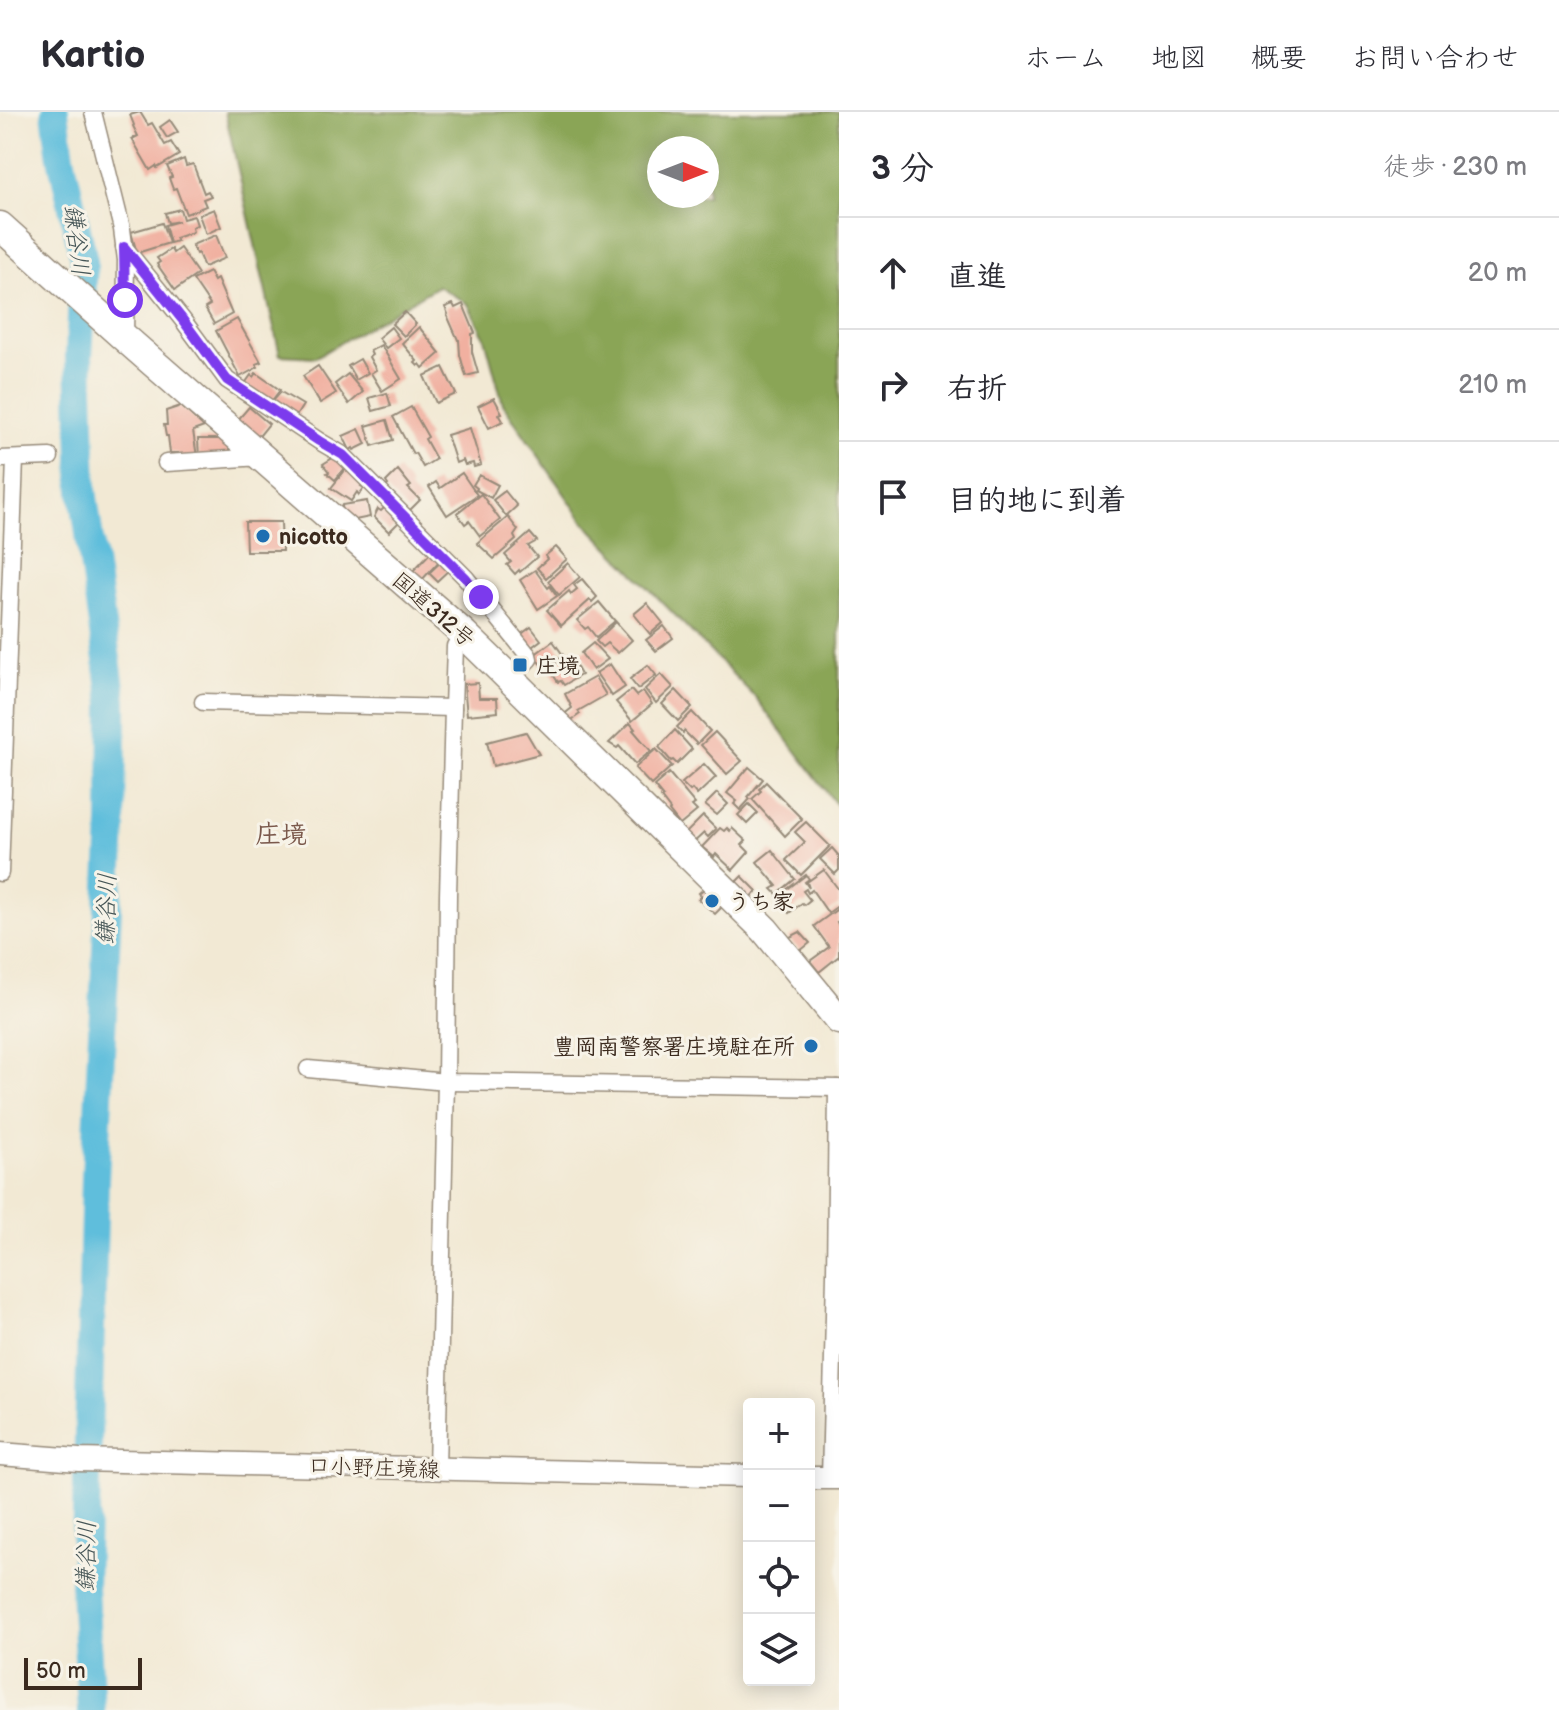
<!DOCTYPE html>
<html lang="ja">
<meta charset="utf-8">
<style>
:root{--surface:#fff;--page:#f2f2f3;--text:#2b2b33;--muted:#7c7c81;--line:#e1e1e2}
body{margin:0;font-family:"Balsamiq Sans","Klee One",sans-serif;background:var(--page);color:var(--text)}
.controls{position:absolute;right:24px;bottom:24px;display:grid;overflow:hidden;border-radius:8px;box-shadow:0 4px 20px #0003}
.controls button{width:72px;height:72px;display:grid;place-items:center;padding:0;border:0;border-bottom:2px solid var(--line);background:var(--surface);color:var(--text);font:40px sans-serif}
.compass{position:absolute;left:647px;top:24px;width:72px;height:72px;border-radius:50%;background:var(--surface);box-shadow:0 4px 20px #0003;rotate:90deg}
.scale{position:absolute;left:24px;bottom:20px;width:118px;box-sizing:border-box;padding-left:8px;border:4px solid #3b2a1e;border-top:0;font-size:22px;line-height:28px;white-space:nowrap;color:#3b2a1e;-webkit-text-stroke:6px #f7f3e8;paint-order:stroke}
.stop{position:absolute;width:24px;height:24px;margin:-18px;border:6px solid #7c3aed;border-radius:50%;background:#fff}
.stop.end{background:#7c3aed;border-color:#fff;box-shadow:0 2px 8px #0008}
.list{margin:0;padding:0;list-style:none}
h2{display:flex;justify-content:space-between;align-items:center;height:104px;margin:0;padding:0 32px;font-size:34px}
h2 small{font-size:26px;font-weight:400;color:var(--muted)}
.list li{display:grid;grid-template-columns:52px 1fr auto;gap:24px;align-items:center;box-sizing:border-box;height:112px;padding:0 32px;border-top:2px solid var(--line)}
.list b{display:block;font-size:30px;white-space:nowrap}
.list em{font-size:26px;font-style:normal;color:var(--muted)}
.icon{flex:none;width:44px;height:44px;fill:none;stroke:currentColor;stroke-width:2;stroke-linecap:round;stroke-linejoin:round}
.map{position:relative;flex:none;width:839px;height:1598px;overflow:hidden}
header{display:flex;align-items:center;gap:48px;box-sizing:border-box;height:112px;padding:0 40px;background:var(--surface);border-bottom:2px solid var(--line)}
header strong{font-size:38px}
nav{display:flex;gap:44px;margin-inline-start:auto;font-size:28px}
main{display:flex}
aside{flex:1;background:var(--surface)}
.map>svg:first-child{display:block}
</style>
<header>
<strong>Kartio</strong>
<nav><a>ホーム</a><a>地図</a><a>概要</a><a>お問い合わせ</a></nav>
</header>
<main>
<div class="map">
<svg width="839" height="1598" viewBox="0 0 839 1598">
<rect width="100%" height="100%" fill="#f7f3e8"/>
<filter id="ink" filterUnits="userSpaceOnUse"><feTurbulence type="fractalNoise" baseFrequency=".0125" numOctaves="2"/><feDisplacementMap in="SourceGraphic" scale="16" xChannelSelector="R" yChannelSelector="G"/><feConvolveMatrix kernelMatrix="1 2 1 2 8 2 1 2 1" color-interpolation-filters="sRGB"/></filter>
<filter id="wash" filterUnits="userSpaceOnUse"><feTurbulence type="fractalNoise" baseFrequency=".006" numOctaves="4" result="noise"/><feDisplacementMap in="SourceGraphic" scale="32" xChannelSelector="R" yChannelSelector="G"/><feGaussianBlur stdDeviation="1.8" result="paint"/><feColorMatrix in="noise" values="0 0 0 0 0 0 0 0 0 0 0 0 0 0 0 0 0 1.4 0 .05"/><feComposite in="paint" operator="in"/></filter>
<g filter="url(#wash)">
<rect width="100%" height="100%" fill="#f2e9d4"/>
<path fill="#8aa557" stroke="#62683a" stroke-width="2" fill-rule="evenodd" d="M 225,0 L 839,0 L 839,696 L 755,585 L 584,410 L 503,292 L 485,226 L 468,192 L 438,174 L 316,245 L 280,243 ZM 659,36 L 707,36 L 707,84 L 659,84 Z"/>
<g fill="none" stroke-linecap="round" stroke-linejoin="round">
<polyline stroke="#5ebedc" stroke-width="28" points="55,0 61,45 84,149 79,244 83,379 113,590 112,712 95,1067 84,1476 91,1598"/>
</g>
<g id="blocks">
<g fill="#f1b0a0">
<polygon points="140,0 148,13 152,11 165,33 171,30 179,43 157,56 156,54 150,58 132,27 138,24 133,14 134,13 130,3"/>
<polygon points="170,8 178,20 167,26 160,15"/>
<polygon points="184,47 186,54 193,52 204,81 208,79 211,84 203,87 206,94 186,102 176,76 173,77 169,66 172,65 167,54"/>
<polygon points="180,97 183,107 194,104 197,113 192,115 193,120 175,126 177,129 170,131 165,113 179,109 168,111 165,101"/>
<polygon points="214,97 221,115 206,122 199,103"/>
<polygon points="162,111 169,131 137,141 131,120"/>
<polygon points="216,123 225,146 204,155 198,141 196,142 192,133"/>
<polygon points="180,136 198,162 175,178 157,152 160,150 157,146 171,137 173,141"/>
<polygon points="209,160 214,169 217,167 232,202 214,212 205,196 210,193 193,168"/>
<polygon points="453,192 455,196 463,192 475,221 472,222 472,240 478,261 466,264 460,243 459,228 458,228 447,203 448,202 445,195"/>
<polygon points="405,200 416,212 404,224 392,212"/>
<polygon points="237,207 261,250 256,252 258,255 240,265 216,219"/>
<polygon points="391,215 399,226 386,236 378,226"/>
<polygon points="419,215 440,241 423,256 420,252 418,254 415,251 417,249 402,231"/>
<polygon points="381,233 401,267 382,279 371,261 376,258 369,245 372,243 370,239"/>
<polygon points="360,247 368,261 356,268 348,254"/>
<polygon points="318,254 336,281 320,291 303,264"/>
<polygon points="443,255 456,282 436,291 424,264"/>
<polygon points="256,261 280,278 270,291 244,273 251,263 253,265"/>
<polygon points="348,262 363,280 349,292 335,272"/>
<polygon points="281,280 303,293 296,304 273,289"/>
<polygon points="387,281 391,294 373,299 369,286"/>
<polygon points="494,286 502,301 499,302 503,309 489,316 478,294"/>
<polygon points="181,294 204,315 193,319 197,345 178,347 178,341 170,341 168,324 166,324 164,313 167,313 166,299"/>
<polygon points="249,295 269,312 256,328 236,310"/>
<polygon points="411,295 428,325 425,327 436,347 423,355 415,341 413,342 393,305"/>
<polygon points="387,308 393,328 372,334 366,314"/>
<polygon points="470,316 481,353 474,355 473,351 465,353 463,348 456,351 447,323"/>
<polygon points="359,317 366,332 354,338 353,336 350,338 343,324"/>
<polygon points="198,327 220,327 229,334 229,346 199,346"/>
<polygon points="336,344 347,354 335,368 327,361 329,360 323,352"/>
<polygon points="347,356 365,370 361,374 364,376 359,383 357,380 351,389 331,376"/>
<polygon points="398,358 411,374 408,376 420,388 408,400 385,376 388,373 386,370"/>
<polygon points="462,361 477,383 447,403 429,375 436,370 440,376"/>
<polygon points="479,363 498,373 491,386 476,378 477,376 473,373"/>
<polygon points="505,379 517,394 506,404 493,388"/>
<polygon points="481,382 500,408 480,424 469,409 465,412 457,401"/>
<polygon points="367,389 370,405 350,409 343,405 342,393"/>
<polygon points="386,394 399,410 389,420 374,405 378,397 381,399"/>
<polygon points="508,405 518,418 514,424 516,428 494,447 477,431"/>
<polygon points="245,410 281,410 282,439 246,439"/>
<polygon points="530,421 537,429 528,434 537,445 520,460 519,458 515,462 507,453 511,450 505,443"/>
<polygon points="556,435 567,447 546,466 537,456 547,447 545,444"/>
<polygon points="433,438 442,446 420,470 411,461"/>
<polygon points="443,448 451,456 437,469 429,461"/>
<polygon points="568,451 580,465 559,483 548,469"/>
<polygon points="535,458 548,476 550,474 557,484 538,497 520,468"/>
<polygon points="582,467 597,485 592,490 590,488 561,514 547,498 569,479 571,482 577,477 574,473"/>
<polygon points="599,490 615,509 596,525 588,515 585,517 577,508"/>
<polygon points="647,491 663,511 650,522 634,502"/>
<polygon points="616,510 632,528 618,541 607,531 602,535 596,529"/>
<polygon points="664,514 673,526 656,539 646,528"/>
<polygon points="531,515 541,528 529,537 519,524"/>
<polygon points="553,529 563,543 544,557 534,543"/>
<polygon points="593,531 608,547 593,558 581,541"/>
<polygon points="570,543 581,563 564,573 561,569 558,570 550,558 554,555 553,553"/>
<polygon points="610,552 625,575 612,584 596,561"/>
<polygon points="648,553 656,563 638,577 630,567"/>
<polygon points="661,562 673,575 656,591 645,577"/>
<polygon points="595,565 606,583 578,599 580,602 570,609 562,604 572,596 565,582"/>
<polygon points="478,571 479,586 497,586 498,600 467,603 464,572"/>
<polygon points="631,578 636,584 643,579 652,592 632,609 616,590"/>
<polygon points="676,578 692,595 678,609 662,592"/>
<polygon points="692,600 710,619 697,632 684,619 683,621 677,615"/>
<polygon points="630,611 635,617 633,618 651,639 635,652 619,634 617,636 609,631"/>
<polygon points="675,618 692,637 677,652 673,648 671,649 659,635"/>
<polygon points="526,620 539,642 493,654 487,630"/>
<polygon points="715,620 742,649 727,662 701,633"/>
<polygon points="656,637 672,654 651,673 635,656"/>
<polygon points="704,652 716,665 697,683 692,677 690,679 682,671"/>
<polygon points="749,655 763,667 748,685 750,687 740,698 734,692 737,689 727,681"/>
<polygon points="669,661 695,692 692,694 697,699 680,713 669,699 670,698 661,686 663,685 654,674"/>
<polygon points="766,670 802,707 785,724 752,687 761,679 759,677"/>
<polygon points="717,681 728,692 717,703 705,693"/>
<polygon points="749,692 758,701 747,712 738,703"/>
<polygon points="703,704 716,717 708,725 704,721 692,732 684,723"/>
<polygon points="806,710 830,734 801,763 786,748 805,730 795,720"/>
<polygon points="720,716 724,719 727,716 730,719 732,716 746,729 742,733 749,740 733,758 716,742 714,745 702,735"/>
<polygon points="832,736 839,744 839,758 835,762 820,747"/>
<polygon points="772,738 795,767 777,782 772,777 777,774 757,750"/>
<polygon points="824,758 839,778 839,793 828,801 812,778 808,781 806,777 803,779 810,788 804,793 802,791 789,801 777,785 806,763 809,767 805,770 809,776 807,770"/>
<polygon points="742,764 757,779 750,787 734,772"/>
<polygon points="707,774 725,792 715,802 698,787 702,784 699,781"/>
<polygon points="839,796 839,809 837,810 839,814 839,844 819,860 810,849 829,835 814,814"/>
<polygon points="800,820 810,831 800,839 788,826"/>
</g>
</g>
</g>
<g filter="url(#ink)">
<use href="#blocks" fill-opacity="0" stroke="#968a79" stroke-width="2"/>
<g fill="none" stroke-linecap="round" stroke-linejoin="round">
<defs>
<g id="street">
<polyline points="93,0 122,117 126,148 125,226"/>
<polyline points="124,135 182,207 227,268 319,329 343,343 466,466 528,543 529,547 510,566"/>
<polyline points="0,347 50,345"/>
<polyline points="166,351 261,345"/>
<polyline points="203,590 453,596"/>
<polyline points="0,761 15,347"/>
<polyline points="308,957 446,970 839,976"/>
<polyline points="437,1357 446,970 448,783 453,596 455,534 464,522"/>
<polyline points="830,1366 835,1163 837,976"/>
</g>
<g id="secondary">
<polyline points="0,1342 79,1348 749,1364"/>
<polyline points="809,1366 839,1366"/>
</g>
<polyline id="highway" points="0,114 125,226 464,522 502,559 765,818 839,908"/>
</defs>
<use href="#street" stroke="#968a79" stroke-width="19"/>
<use href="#secondary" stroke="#968a79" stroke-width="25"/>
<use href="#highway" stroke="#968a79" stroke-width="31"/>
<use href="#street" stroke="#fff" stroke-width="16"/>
<use href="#secondary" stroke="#fff" stroke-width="22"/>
<use href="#highway" stroke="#fff" stroke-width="28"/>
</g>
</g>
<g fill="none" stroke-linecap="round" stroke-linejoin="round" filter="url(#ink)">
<polyline stroke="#7c3aed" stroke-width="10" points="125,188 124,135 182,207 227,268 319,329 343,343 466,466 481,485"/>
</g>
<g fill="#1f6fb2" stroke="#f7f3e8" stroke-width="3">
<circle cx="263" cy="424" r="8"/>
<rect x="512" y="545" width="16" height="16" rx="4"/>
<circle cx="712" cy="789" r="8"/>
<circle cx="811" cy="934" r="8"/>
</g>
<g text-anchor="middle" stroke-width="6" stroke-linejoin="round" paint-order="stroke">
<g font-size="22" font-weight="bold" fill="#3b2a1e" stroke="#f7f3e8" text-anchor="start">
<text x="279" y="432">nicotto</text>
<text x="536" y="561">庄境</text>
<text x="728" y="797">うち家</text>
<text x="795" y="942" text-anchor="end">豊岡南警察署庄境駐在所</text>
</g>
<g font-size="22" fill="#3b2a1e" stroke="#f7f3e8">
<text transform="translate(434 497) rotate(41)" y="8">国道312号</text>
<text transform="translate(374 1355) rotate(2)" y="8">口小野庄境線</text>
</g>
<g font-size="24" font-style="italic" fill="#465657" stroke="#f7f3e8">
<text transform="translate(77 128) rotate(83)" y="8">鎌谷川</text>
<text transform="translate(106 797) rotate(-88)" y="8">鎌谷川</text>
<text transform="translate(86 1444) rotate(-89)" y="8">鎌谷川</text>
</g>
<g font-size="26" font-weight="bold" fill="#7b594c" stroke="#f7f3e8">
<text x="281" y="731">庄境</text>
</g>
</g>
</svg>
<div class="controls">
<button>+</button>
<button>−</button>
<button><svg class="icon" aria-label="locate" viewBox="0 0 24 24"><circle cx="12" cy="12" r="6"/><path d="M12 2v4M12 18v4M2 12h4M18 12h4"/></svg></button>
<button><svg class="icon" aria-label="layers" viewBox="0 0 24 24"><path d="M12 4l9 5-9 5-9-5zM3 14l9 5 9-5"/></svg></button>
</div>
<svg class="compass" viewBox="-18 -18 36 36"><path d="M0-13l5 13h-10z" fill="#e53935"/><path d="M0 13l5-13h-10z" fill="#7c7c81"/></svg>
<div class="scale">50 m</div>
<div class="stop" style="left:125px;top:188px"></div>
<div class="stop end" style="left:481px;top:485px"></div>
</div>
<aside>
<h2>3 分<small>徒歩 · 230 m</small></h2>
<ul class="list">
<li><svg class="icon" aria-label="ahead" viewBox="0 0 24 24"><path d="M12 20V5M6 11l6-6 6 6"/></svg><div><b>直進</b></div><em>20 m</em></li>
<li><svg class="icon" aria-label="right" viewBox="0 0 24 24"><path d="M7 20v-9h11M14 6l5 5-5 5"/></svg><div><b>右折</b></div><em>210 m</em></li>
<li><svg class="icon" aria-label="arrive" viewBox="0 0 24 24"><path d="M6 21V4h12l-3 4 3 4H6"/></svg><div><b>目的地に到着</b></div></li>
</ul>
</aside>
</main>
